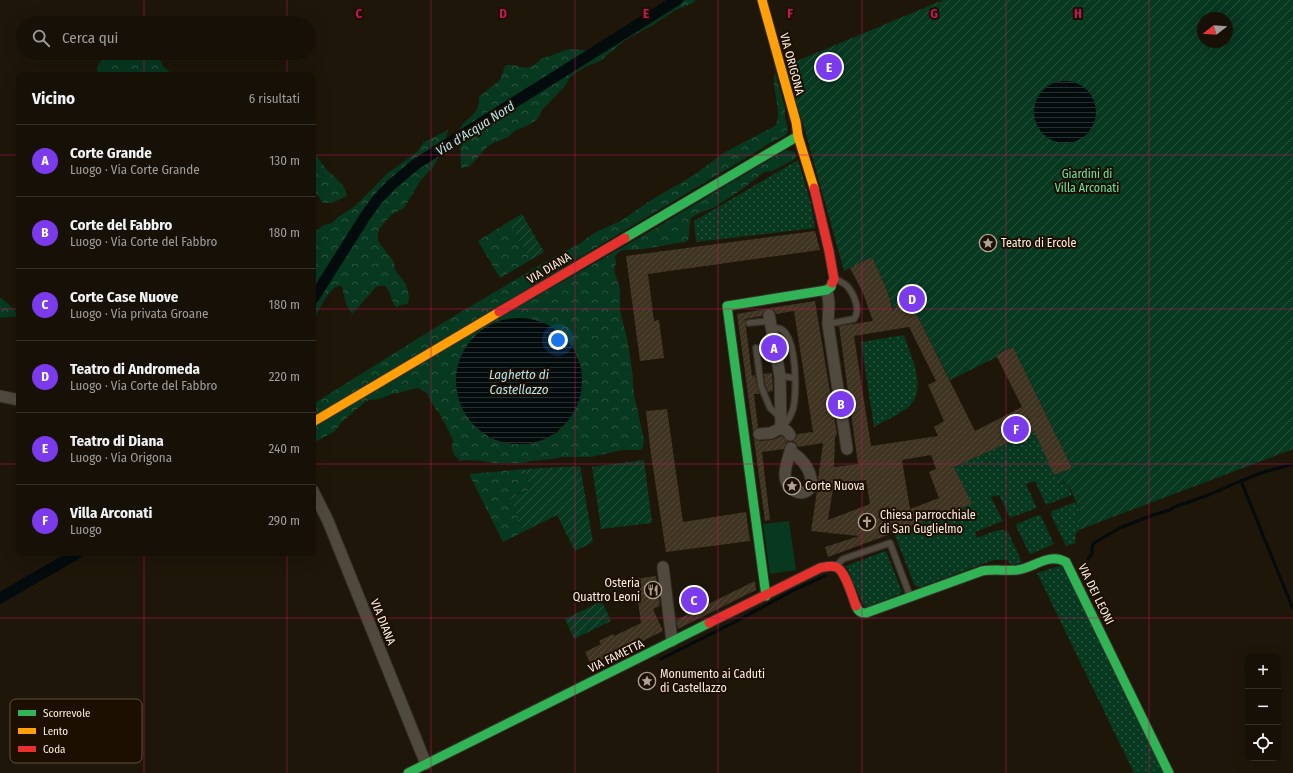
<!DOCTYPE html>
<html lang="it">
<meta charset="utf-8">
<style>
:root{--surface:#161007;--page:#231e15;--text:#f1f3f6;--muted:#9e9d9b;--line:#353028;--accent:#7c3aed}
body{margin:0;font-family:"Fira Sans Condensed",sans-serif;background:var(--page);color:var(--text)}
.controls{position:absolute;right:12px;bottom:12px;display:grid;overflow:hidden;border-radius:8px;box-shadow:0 4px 16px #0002}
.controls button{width:36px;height:36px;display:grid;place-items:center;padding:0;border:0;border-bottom:1px solid var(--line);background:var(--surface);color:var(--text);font:20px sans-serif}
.compass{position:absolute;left:1197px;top:12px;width:36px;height:36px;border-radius:50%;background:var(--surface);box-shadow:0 4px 16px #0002;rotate:253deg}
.you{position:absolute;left:558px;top:340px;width:14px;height:14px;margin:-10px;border:3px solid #fff;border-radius:50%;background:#1a73e8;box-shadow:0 0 0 6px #1a73e833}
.badge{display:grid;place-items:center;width:26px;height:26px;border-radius:50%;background:var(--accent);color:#fff;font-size:13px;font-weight:700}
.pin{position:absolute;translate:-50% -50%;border:2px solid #fff;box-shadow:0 1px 4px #0006}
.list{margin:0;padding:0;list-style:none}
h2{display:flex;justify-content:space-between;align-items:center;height:52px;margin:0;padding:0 16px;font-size:17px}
h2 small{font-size:13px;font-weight:400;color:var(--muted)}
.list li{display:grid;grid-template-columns:26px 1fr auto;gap:12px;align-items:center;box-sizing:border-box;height:72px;padding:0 16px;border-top:1px solid var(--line)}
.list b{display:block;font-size:15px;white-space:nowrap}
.list p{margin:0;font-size:13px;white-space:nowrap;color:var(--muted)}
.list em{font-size:13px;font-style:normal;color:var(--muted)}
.icon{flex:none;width:22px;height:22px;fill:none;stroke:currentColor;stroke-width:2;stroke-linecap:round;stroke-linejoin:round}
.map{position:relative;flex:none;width:1293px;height:773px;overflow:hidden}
.search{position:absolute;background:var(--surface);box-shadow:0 4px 16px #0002;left:16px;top:16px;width:300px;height:44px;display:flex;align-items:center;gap:10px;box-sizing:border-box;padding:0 14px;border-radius:22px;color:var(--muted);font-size:15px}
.panel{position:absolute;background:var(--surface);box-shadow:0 4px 16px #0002;left:16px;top:72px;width:300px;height:484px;border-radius:8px}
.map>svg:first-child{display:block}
</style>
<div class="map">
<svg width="1293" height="773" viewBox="0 0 1293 773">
<defs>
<pattern id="grass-dots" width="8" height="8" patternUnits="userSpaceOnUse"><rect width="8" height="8" fill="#073820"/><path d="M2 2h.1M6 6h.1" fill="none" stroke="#2c5540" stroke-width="1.8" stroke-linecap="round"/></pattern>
<pattern id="forest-crowns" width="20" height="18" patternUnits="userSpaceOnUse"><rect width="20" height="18" fill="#073820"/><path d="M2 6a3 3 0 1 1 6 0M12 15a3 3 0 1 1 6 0" fill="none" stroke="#2c5540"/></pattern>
<pattern id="garden-furrows" width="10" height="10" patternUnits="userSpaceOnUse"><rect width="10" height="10" fill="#073820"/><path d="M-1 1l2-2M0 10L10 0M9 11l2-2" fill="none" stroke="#2c5540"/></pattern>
<pattern id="water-rules" width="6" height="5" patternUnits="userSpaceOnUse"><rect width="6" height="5" fill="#030b0d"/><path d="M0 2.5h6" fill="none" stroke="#282f30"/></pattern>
<pattern id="building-hatch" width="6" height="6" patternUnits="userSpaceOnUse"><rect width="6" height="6" fill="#3f3321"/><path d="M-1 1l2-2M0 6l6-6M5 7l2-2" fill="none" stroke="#524736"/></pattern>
</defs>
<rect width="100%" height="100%" fill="#1e1609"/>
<g fill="url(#grass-dots)">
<polygon points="798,160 811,203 815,228 696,242 694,221"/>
<path d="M 904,335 C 911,357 930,392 906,409 C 896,416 884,421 874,427 L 861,342 Z"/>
<path d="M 1034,431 L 1054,474 L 1056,474 L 1060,483 C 1068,482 1069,488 1072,495 L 1046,505 L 1035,481 L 1026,484 L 1037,508 L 1010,518 L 999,495 L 991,497 L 1003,521 L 975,532 L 977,538 C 986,535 1000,526 1008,532 L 1022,562 L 1012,566 L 1007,560 L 994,560 L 920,587 L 917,587 L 914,584 L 894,533 L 953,512 L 971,504 L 954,467 Z"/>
<path d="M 1075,502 L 1080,511 L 1077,518 L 1081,529 C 1075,532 1074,537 1076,543 L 1066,546 L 1051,515 L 1052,511 Z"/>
<polygon points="1038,515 1041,516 1054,544 1031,554 1029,553 1016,526 1017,524"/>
<polygon points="885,551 887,553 902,592 902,593 865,608 846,566"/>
<polygon points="1065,564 1165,773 1134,773 1037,573"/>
</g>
<g fill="url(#forest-crowns)" fill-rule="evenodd">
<path d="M 686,0 L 696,0 L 693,3 L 674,11 L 653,25 L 625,40 L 600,61 L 585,67 L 570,77 L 565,86 L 542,110 L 539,117 L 536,120 L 529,125 L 516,130 L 507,138 L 495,142 L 488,146 L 470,166 L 461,168 L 460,128 C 464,121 476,114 478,107 C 479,104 479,100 479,97 L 500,80 L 505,66 L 508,65 L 513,65 L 526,68 L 530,67 L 534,65 L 541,59 L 569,49 L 598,51 L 607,48 Z"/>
<path d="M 107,53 L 154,53 L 159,58 L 163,66 L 173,75 L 99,75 C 94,65 103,61 107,53 Z"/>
<path d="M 775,72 L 785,108 L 785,118 L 788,128 L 786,135 L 768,144 L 759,150 L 313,417 L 313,404 L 449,319 L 547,261 L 579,244 L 594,233 L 622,220 L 648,202 L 694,175 L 725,152 L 775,126 C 784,114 770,88 775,72 Z"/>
<path d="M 448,130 L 444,145 L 434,166 L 421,180 L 404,208 L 391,215 L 380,228 L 378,232 L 378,241 L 394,262 L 395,270 L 406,284 L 409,296 L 408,304 L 400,305 L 397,308 C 390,302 392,292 385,286 L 377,286 L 352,314 L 346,304 L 342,287 L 339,285 C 326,291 321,309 313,320 L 313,233 L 324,225 L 332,223 L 338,217 L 355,206 L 388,173 L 417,152 L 424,142 Z"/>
<path d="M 786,150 L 795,152 L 796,157 L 795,159 L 772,171 L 764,172 L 741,190 L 713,208 L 699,213 L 691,218 L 689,229 L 689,238 L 686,242 C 666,244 645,251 624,250 L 620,251 L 615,256 L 616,263 L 614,270 L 620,289 L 620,310 L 628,343 L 632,370 L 634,394 L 644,440 L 643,447 L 641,450 L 622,450 L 591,457 L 563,457 L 551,459 L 531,461 L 523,463 L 491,463 L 483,461 L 467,460 L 460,461 L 454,455 L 452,448 L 453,440 L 440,414 L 431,402 L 427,393 L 418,388 L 413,389 L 399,393 L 392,394 L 380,399 L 369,400 L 365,402 L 343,421 L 334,432 L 313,443 L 313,425 L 656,228 L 672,218 ZM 519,318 L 569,342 L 577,356 L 582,372 L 558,432 L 543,440 L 529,444 L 513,444 L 499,441 L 490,438 L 476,427 L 469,419 L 456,383 L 457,370 L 460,361 L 469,344 L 477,334 L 489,326 L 503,320 Z"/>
<polygon points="313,152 328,171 341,183 344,187 347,196 332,203 323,203 313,188"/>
<polygon points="508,222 531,260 500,278 478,241"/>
<polygon points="0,297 14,309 17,316 0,318"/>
<polygon points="525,469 530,490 510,496 523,532 503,542 469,474"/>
</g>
<g fill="url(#garden-furrows)" fill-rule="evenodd">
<path d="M 943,0 L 1293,0 L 1293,449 L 1081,529 L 1077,518 L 1080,511 L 1070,488 L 1064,482 L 1060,483 L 1056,474 L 1072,468 L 1013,347 L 997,354 L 997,357 L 950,380 L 916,313 L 896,317 L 887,290 L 872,257 L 844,271 L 805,131 L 785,66 ZM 1203,18 L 1227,18 L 1227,42 L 1203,42 Z"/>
<polygon points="522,214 544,252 531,260 508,222"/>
<polygon points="644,460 652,523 601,529 592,467"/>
<polygon points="580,466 593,542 575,551 557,515 523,532 510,496 530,490 525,469"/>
<polygon points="602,601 611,621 574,639 565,619"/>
</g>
<polygon fill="#073820" points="789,521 796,570 770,574 763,524"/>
<g fill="url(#water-rules)">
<circle cx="1065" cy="112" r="31"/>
<circle cx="519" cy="381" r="63"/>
</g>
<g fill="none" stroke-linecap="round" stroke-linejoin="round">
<g stroke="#030b0d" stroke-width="3">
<polyline points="1241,481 1293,609"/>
<polyline points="1088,559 1092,554 1092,547 1094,543 1120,528 1150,516 1170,510 1174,507 1186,503 1211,494 1238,482 1264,472 1293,464"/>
<polyline points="661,659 737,621 792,591 825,576"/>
</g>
<g stroke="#030b0d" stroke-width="11">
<polyline points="313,299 366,215 377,200 391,185 416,164 677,0"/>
<polyline points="0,598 78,553"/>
</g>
</g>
<g fill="url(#building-hatch)" fill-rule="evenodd">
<polygon points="815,231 820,250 648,274 654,321 659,320 664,358 640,361 626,256"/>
<path d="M 872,257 L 887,290 L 893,311 L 907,293 L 913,292 L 917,295 L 918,301 L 913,307 L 975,431 L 1022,407 L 996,355 L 1013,347 L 1072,468 L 1054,475 L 1034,431 L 954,467 L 972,504 L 828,557 L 825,547 L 859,536 L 811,531 L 817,491 L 819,485 L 818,479 L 823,443 L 798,447 L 796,443 L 793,441 L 796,438 L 797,434 L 813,432 L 794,311 L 776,314 L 774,310 L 770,308 L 815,301 L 837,434 L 835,437 L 834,467 L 858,464 L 839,326 L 873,321 L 863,293 L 850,268 ZM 909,327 L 936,381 L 928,385 L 944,421 L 934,427 L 938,436 L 871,446 L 854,336 ZM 931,455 L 936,469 L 929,472 L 939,498 L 910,509 L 902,460 ZM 866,480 L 870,504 L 828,520 L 834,483 Z"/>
<polygon points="766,309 763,312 762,316 745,319 752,376 755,375 757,387 760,394 754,394 758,427 753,431 737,314"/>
<polygon points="772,373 773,391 768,392 765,385 764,374"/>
<polygon points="667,409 683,522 746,512 750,541 666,552 651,455 646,411"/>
<polygon points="782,436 788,442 786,443 784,449 762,452 770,520 765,521 754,439 760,441 772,440"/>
<polygon points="656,576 660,606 653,609 663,631 628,648 628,647 591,665 585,652 601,644 599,641 613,634 614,636 641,623 635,579"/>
<polygon points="755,581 756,590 678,629 676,620"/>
</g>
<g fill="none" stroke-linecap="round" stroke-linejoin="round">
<defs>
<g id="lane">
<polyline points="749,323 770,321"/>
<path d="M 828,324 L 854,319 C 861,310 854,294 847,286 C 844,283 839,281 836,279"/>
<path d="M 771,327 C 774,328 778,328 781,329 C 797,338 798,397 792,412 C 790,418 786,423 782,428"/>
<polyline points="756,348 761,386 770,408 781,418"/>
<polyline points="780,376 795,378"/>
<polyline points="836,566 843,559 890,543 910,596"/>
</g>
<g id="street">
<polyline points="827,290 829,303 828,324 847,449"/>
<polyline points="0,396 19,400"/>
<polyline points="781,428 787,431 790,435"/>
<polyline points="759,434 771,433 781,428 780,376 769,315"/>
<path d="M 790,451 C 801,458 809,466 811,479 C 812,482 812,486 810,488 C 802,499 785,489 785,475 C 785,466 789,457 791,448"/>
<polyline points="313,491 328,521 426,764"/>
<polyline points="663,567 672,641"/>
</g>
<g id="fast">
<polyline points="625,238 798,136"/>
<polyline points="766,596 727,306 827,290 831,287 832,283"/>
<path d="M 856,606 C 858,611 860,613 866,613 L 982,571 C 994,569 1005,571 1017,570 C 1034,568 1049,552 1066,562 L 1169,773"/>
<polyline points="408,773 709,623"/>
</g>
<g id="slow">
<polyline points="762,0 796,122 798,136 814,188"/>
<polyline points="313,422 499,312"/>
</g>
<g id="jam">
<polyline points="814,188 829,251 834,279 832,283"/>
<polyline points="499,312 625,238"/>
<path d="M 709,623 L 820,568 C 825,567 831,565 836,567 C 845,570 852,596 856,606"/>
</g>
</defs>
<use href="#lane" stroke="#38312a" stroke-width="8"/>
<use href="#street" stroke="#38312a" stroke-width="13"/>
<use href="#fast" stroke="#38312a" stroke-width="11"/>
<use href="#slow" stroke="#38312a" stroke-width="11"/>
<use href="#jam" stroke="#38312a" stroke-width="11"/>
<use href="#lane" stroke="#4f493e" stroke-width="5.5"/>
<use href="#street" stroke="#4f493e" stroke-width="11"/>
<use href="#fast" stroke="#30b455" stroke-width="9"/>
<use href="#slow" stroke="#ff9f0a" stroke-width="9"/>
<use href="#jam" stroke="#e5322d" stroke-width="9"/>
</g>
<path fill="none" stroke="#c2185b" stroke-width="1" stroke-opacity="0.55" d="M 144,0 L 144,23M 287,0 L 287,23M 431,0 L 431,773M 575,0 L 575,773M 718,0 L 718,773M 862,0 L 862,773M 1006,0 L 1006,773M 1149,0 L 1149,773M 144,53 L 144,75M 287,53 L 287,75M 0,155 L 19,155M 313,155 L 1293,155M 0,309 L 19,309M 313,309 L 1293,309M 0,464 L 19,464M 313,464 L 1293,464M 144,553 L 144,773M 287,553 L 287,773M 0,618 L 1293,618"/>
<defs>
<symbol id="sight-ring" viewBox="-11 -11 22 22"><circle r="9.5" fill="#1d0f00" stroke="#aca294" stroke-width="1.5"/><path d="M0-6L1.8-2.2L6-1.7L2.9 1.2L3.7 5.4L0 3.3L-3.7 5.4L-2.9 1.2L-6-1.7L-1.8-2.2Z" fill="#aca294"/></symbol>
<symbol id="church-ring" viewBox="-11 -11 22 22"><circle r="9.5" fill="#1d0f00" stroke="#aca294" stroke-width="1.5"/><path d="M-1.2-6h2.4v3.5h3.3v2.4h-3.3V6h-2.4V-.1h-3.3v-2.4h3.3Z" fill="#aca294"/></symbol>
<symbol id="restaurant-ring" viewBox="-11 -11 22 22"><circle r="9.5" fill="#1d0f00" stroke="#aca294" stroke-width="1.5"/><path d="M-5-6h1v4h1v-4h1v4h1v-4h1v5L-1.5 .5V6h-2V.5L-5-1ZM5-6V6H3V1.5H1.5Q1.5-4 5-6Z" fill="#aca294"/></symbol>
</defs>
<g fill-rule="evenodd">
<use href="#sight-ring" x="978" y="233" width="20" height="20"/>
<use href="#sight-ring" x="782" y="476" width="20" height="20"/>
<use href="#church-ring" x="857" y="512" width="20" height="20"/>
<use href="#restaurant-ring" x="643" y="580" width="20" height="20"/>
<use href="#sight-ring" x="637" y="671" width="20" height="20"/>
</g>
<g text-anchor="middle" stroke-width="4" stroke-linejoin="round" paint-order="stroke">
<g font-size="12" fill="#f9eedf" stroke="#1d0f00">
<text transform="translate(792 64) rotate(75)" y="4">VIA ORIGONA</text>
<text transform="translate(549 268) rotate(-31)" y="4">VIA DIANA</text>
<text transform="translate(1096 594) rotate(64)" y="4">VIA DEI LEONI</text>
<text transform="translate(383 622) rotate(68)" y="4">VIA DIANA</text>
<text transform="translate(616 656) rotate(-26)" y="4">VIA FAMETTA</text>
</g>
<g font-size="12" fill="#69e3a4" stroke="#1d0f00">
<text x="1087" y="178">Giardini di<tspan x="1087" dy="14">Villa Arconati</tspan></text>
</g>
<g font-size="12" fill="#f9eedf" stroke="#1d0f00" text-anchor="start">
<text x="1001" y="247">Teatro di Ercole</text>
<text x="805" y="490">Corte Nuova</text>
<text x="880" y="519">Chiesa parrocchiale<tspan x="880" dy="14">di San Guglielmo</tspan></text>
<text x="640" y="587" text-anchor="end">Osteria<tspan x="640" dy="14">Quattro Leoni</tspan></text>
<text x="660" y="678">Monumento ai Caduti<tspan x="660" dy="14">di Castellazzo</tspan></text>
</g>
<g font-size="13" font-style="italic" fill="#b2e6f4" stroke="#1d0f00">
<text transform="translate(475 128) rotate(-32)" y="5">Via d'Acqua Nord</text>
<text x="519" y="379">Laghetto di<tspan x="519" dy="15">Castellazzo</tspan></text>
</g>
</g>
<rect x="10" y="699" width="132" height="64" rx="6" fill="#1d0f00" stroke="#5f5243" stroke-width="1"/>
<rect x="18" y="710" width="18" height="6" fill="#30b455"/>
<rect x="18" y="728" width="18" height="6" fill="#ff9f0a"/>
<rect x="18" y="746" width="18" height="6" fill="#e5322d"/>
<g font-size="11" fill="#f9eedf">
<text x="43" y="717">Scorrevole</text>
<text x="43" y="735">Lento</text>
<text x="43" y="753">Coda</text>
</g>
<g font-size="13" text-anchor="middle" font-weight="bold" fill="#c2185b" stroke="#1d0f00" stroke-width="4" stroke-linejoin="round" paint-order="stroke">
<text x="359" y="18">C</text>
<text x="503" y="18">D</text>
<text x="646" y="18">E</text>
<text x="790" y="18">F</text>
<text x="934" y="18">G</text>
<text x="1078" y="18">H</text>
</g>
</svg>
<div class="controls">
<button>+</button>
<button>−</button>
<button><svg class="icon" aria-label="locate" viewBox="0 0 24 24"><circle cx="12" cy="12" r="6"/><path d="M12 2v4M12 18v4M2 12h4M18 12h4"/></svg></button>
</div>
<svg class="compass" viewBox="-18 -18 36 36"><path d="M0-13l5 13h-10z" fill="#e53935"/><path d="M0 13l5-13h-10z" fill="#9e9d9b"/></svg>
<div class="you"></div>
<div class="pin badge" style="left:774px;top:348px">A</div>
<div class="pin badge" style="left:841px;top:404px">B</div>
<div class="pin badge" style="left:694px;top:600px">C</div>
<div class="pin badge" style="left:912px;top:299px">D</div>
<div class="pin badge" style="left:829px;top:67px">E</div>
<div class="pin badge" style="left:1016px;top:429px">F</div>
<div class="search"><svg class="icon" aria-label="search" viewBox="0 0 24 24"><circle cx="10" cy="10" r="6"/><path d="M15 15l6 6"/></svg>Cerca qui</div>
<section class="panel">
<h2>Vicino<small>6 risultati</small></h2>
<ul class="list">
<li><span class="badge">A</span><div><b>Corte Grande</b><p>Luogo · Via Corte Grande</p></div><em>130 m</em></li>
<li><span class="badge">B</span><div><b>Corte del Fabbro</b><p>Luogo · Via Corte del Fabbro</p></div><em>180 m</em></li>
<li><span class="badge">C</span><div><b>Corte Case Nuove</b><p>Luogo · Via privata Groane</p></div><em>180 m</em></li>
<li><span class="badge">D</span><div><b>Teatro di Andromeda</b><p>Luogo · Via Corte del Fabbro</p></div><em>220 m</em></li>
<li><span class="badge">E</span><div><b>Teatro di Diana</b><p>Luogo · Via Origona</p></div><em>240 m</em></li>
<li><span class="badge">F</span><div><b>Villa Arconati</b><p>Luogo</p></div><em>290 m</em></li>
</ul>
</section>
</div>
